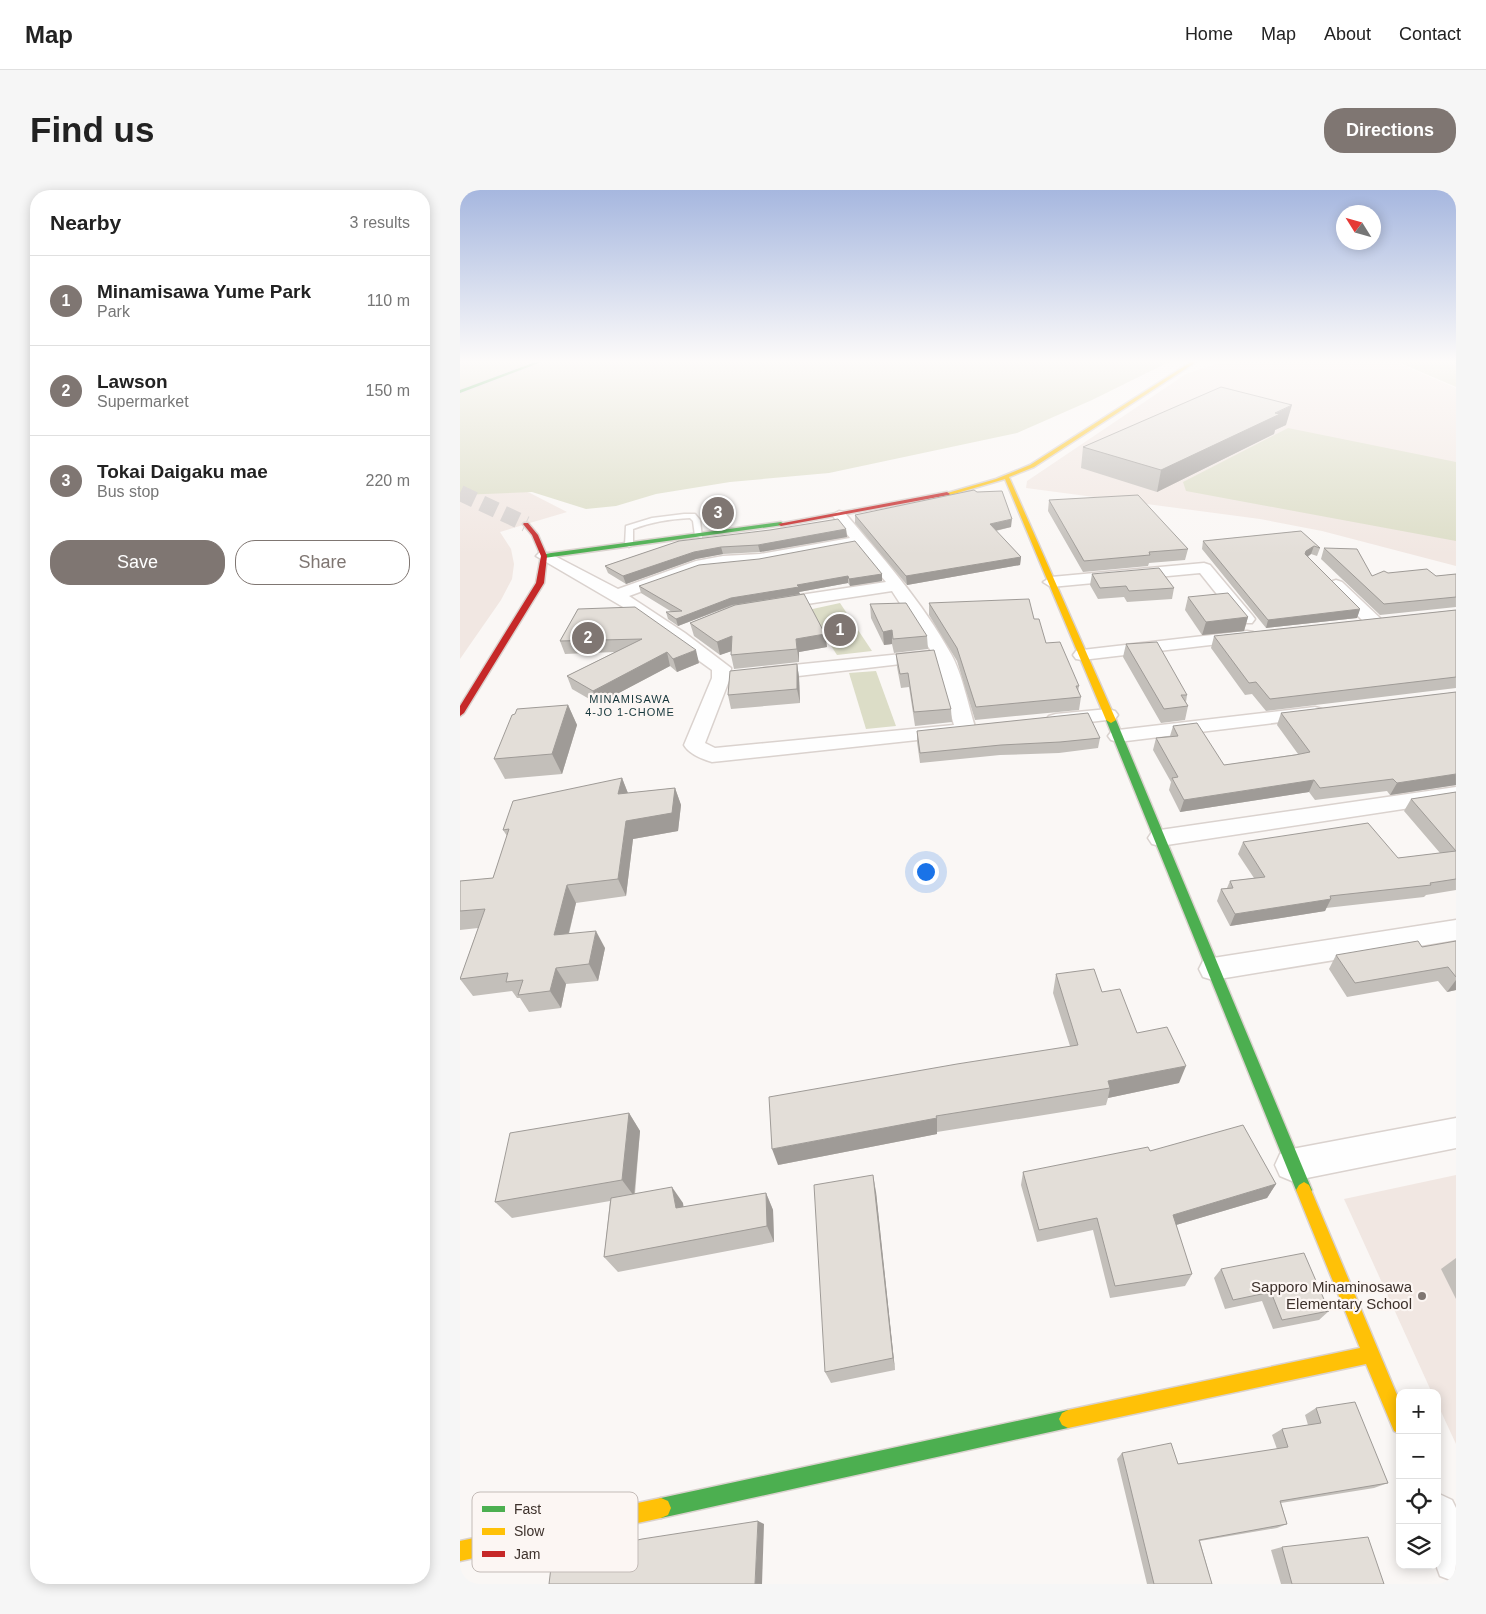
<!DOCTYPE html>
<meta charset="utf-8">
<style>
:root{--surface:#fff;--page:#f6f6f6;--text:#222;--muted:#767676;--line:#e0e0e0;--accent:#7f7672}
body{margin:0;font-family:Helvetica,sans-serif;background:var(--page);color:var(--text)}
.controls{position:absolute;right:15px;bottom:15px;display:grid;overflow:hidden;border-radius:10px;box-shadow:0 2px 12px #0003}
.controls button{width:45px;height:45px;display:grid;place-items:center;padding:0;border:0;border-bottom:1px solid var(--line);background:var(--surface);color:var(--text);font:25px sans-serif}
.compass{position:absolute;left:876px;top:15px;width:45px;height:45px;border-radius:50%;background:var(--surface);box-shadow:0 2px 12px #0003;rotate:307deg}
.you{position:absolute;left:465px;top:681px;width:18px;height:18px;margin:-12px;border:4px solid #fff;border-radius:50%;background:#1a73e8;box-shadow:0 0 0 8px #1a73e833}
.badge{display:grid;place-items:center;width:32px;height:32px;border-radius:50%;background:var(--accent);color:#fff;font-size:16px;font-weight:700}
.pin{position:absolute;translate:-50% -50%;border:2px solid #fff;box-shadow:0 1px 5px #0006}
.list{margin:0;padding:0;list-style:none}
h2{display:flex;justify-content:space-between;align-items:center;height:65px;margin:0;padding:0 20px;font-size:21px}
h2 small{font-size:16px;font-weight:400;color:var(--muted)}
.list li{display:grid;grid-template-columns:32px 1fr auto;gap:15px;align-items:center;box-sizing:border-box;height:90px;padding:0 20px;border-top:1px solid var(--line)}
.list b{display:block;font-size:19px;white-space:nowrap}
.list p{margin:0;font-size:16px;white-space:nowrap;color:var(--muted)}
.list em{font-size:16px;font-style:normal;color:var(--muted)}
.actions{display:flex;gap:10px;padding:15px 20px}
.actions a{flex:1;padding:11px 0;border:1px solid var(--accent);border-radius:20px;text-align:center;font-size:18px;color:var(--accent)}
.actions .main{background:var(--accent);color:#fff}
.icon{flex:none;width:28px;height:28px;fill:none;stroke:currentColor;stroke-width:2;stroke-linecap:round;stroke-linejoin:round}
.map{position:relative;flex:none;width:996px;height:1394px;overflow:hidden;border-radius:20px}
header{display:flex;align-items:center;gap:30px;box-sizing:border-box;height:70px;padding:0 25px;background:var(--surface);border-bottom:1px solid var(--line)}
header strong{font-size:24px}
nav{display:flex;gap:28px;margin-inline-start:auto;font-size:18px}
.intro{display:flex;align-items:center;justify-content:space-between;box-sizing:border-box;height:120px;padding:0 30px}
h1{margin:0;font-size:35px}
.button{padding:12px 22px;border-radius:20px;background:var(--accent);color:#fff;font-size:18px;font-weight:700}
main{display:flex;gap:30px;padding:0 30px}
aside{flex:1;background:var(--surface);border-radius:20px;box-shadow:0 2px 12px #0003}
.map>svg:first-child{display:block}
</style>
<header>
<strong>Map</strong>
<nav><a>Home</a><a>Map</a><a>About</a><a>Contact</a></nav>
</header>
<div class="intro"><h1>Find us</h1><a class="button">Directions</a></div>
<main>
<aside>
<h2>Nearby<small>3 results</small></h2>
<ul class="list">
<li><span class="badge">1</span><div><b>Minamisawa Yume Park</b><p>Park</p></div><em>110 m</em></li>
<li><span class="badge">2</span><div><b>Lawson</b><p>Supermarket</p></div><em>150 m</em></li>
<li><span class="badge">3</span><div><b>Tokai Daigaku mae</b><p>Bus stop</p></div><em>220 m</em></li>
</ul>
<div class="actions"><a class="main">Save</a><a>Share</a></div>
</aside>
<div class="map">
<svg width="996" height="1394" viewBox="0 0 996 1394">
<rect width="100%" height="100%" fill="#faf7f5"/>
<g fill="#f1e7e2">
<polygon points="793,170 930,170 996,198 996,376 862,341 800,329 566,298 567,291 726,184 753,175"/>
<polygon points="25,286 70,303 107,322 40,342 51,359 54,374 52,389 41,410 0,469 0,292"/>
<polygon points="996,985 996,1254 977,1213 977,1203 972,1203 884,1009"/>
</g>
<g fill="#dcddc7">
<polygon points="0,170 713,170 632,210 557,243 369,283 270,292 196,304 156,316 126,319 72,302 0,305"/>
<polygon points="933,170 996,170 996,197"/>
<polygon points="828,238 996,272 996,351 726,301 723,292"/>
<polygon points="380,413 412,461 377,465 348,420"/>
<polygon points="416,481 436,536 406,539 389,483"/>
</g>
<g fill="none" stroke-linecap="round" stroke-linejoin="round">
<polyline stroke="#d4cfcd" stroke-width="16" stroke-dasharray="16 8" stroke-linecap="butt" points="0,303 66,334"/>
<defs>
<path id="lane" d="M 224,324 L 235,324 L 240,330 L 242,348 L 235,346 L 233,331 L 230,328 C 210,329 191,332 173,339 L 173,355 L 169,357 L 165,355 L 166,336 L 192,328 Z"/>
<g id="street">
<path d="M 379,321 L 384,322 C 421,366 462,411 491,464 C 502,483 509,518 516,540 L 513,544 L 252,572 C 242,569 229,564 224,555 L 252,488 L 252,480 L 170,421 L 76,366 L 79,363 L 89,363 L 158,399 L 236,371 L 263,366 L 300,364 L 390,348 L 372,325 ZM 396,356 L 426,392 L 314,409 L 308,410 L 306,414 L 308,418 L 314,419 L 432,401 L 471,461 L 304,478 L 297,480 L 295,484 L 297,488 L 304,490 L 475,470 L 494,535 L 255,558 L 245,553 L 270,488 L 271,478 L 225,443 L 169,406 L 240,380 L 263,376 L 300,374 Z"/>
<polygon points="744,373 750,375 792,425 795,429 792,433 780,433 740,383 591,397 583,392 591,387"/>
<polygon points="876,390 882,392 920,428 923,432 920,436 908,436 870,398 868,395 870,392"/>
<polygon points="787,441 793,442 796,446 793,450 622,470 616,469 613,465 616,461 622,460"/>
<polygon points="855,517 862,519 865,523 862,527 658,552 651,550 648,546 651,542 658,540"/>
<polygon points="648,519 655,521 658,525 655,529 596,536 589,534 586,530 589,526 596,524"/>
<polygon points="996,597 996,611 700,656 692,654 688,648 692,642 700,640"/>
<polygon points="996,730 996,750 753,790 743,787 739,779 743,771 753,768"/>
<polygon points="996,928 996,958 832,991 820,986 815,975 820,964 832,959"/>
<polygon points="977,1303 992,1310 996,1318 996,1392 980,1386 976,1375"/>
</g>
<g id="fast">
<polygon points="81,170 87,170 0,203 0,200"/>
<polygon points="321,332 324,334 323,335 84,368 81,366 84,364"/>
<polygon points="651,527 656,530 852,1000 849,1005 844,1008 839,1005 836,1000 646,530"/>
<polygon points="608,1220 614,1223 617,1229 614,1235 608,1238 201,1328 194,1325 191,1318 194,1311 201,1308"/>
</g>
<g id="slow">
<polygon points="734,170 739,170 574,277 549,287 656,530 651,533 646,530 545,289 487,306 484,304 536,289 570,275"/>
<polygon points="844,992 849,995 940,1212 940,1244 934,1241 906,1174 608,1238 602,1235 599,1229 602,1223 608,1220 900,1158 836,1000 839,995"/>
<polygon points="201,1308 208,1311 211,1318 208,1325 201,1328 0,1371 0,1351"/>
</g>
<g id="jam">
<polygon points="487,302 490,304 489,305 321,336 318,334"/>
<polygon points="64,333 68,333 78,345 87,366 84,393 4,523 0,526 0,516 76,393 81,366 72,345 63,334"/>
</g>
</defs>
<use href="#lane" stroke="#dad2ce" stroke-width="3"/>
<use href="#street" stroke="#dad2ce" stroke-width="3"/>
<use href="#fast" stroke="#dad2ce" stroke-width="3"/>
<use href="#slow" stroke="#dad2ce" stroke-width="3"/>
<use href="#jam" stroke="#dad2ce" stroke-width="3"/>
<use href="#lane" fill="#fefefe" fill-rule="evenodd"/>
<use href="#street" fill="#fefefe" fill-rule="evenodd"/>
<use href="#fast" fill="#4caf50" fill-rule="evenodd"/>
<use href="#slow" fill="#ffc107" fill-rule="evenodd"/>
<use href="#jam" fill="#c62828" fill-rule="evenodd"/>
</g>
<g fill="#c3bfba">
<polygon points="826,235 815,240 814,244 697,302 621,278 623,257"/>
<polygon points="589,310 728,359 725,370 689,373 688,376 623,382 588,321"/>
<polygon points="395,325 551,337 536,341 561,367 560,375 447,395 395,333"/>
<polygon points="386,339 387,347 300,362 263,364 236,369 166,394 148,383 145,376 219,351"/>
<polygon points="841,341 860,358 857,366 851,364 848,367 900,419 897,428 806,438 742,359 743,351"/>
<polygon points="864,358 912,386 928,383 976,386 996,384 996,417 920,425 861,369"/>
<polygon points="422,384 422,391 390,396 388,393 339,402 340,404 365,444 367,457 339,462 339,472 274,479 271,465 271,461 260,465 234,446 230,433 274,415 218,436 208,429 206,422 212,422 181,403 179,396"/>
<polygon points="632,384 714,398 712,409 667,412 664,407 638,409 630,395"/>
<polygon points="728,407 788,427 784,441 742,445 725,420"/>
<polygon points="469,413 574,429 586,453 619,496 618,502 621,507 619,520 515,530 497,471 469,425"/>
<polygon points="410,414 467,446 468,459 434,463 432,454 424,455 411,428"/>
<polygon points="118,419 239,473 217,482 210,476 138,514 112,499 107,486 155,462 105,464 100,451"/>
<polygon points="996,420 996,498 806,521 792,504 785,505 751,458 754,446"/>
<polygon points="666,454 727,505 726,512 728,516 725,530 701,533 663,467"/>
<polygon points="436,464 491,519 492,532 455,536 449,497 441,498 437,477"/>
<polygon points="337,474 339,487 340,513 271,519 268,505"/>
<polygon points="996,502 996,595 930,605 927,601 855,610 849,602 720,622 709,600 711,592 693,560 696,548 710,546 713,536 764,575 838,564 817,535 821,523"/>
<polygon points="108,515 117,535 102,584 45,589 34,569"/>
<polygon points="457,541 640,548 638,558 599,563 540,565 460,573 457,552"/>
<polygon points="162,588 168,603 215,598 221,615 218,641 173,649 166,706 116,713 109,744 145,758 138,791 106,794 101,818 69,822 60,808 57,808 52,801 13,806 0,789 18,738 0,740 0,691 33,688 47,646 43,640"/>
<polygon points="996,602 996,700 966,705 964,707 866,718 865,721 770,736 757,711 761,699 767,698 770,691 794,688 778,664 783,652 938,668 980,663 944,621 951,609"/>
<polygon points="996,751 996,800 987,802 978,791 887,807 869,779 876,765 962,757"/>
<polygon points="596,784 642,802 677,843 719,893 648,908 646,915 477,942 477,944 318,975 610,856 593,803"/>
<polygon points="169,923 180,941 175,1004 223,1013 223,1017 306,1003 313,1020 314,1052 158,1082 144,1067 150,1011 52,1028 35,1012"/>
<polygon points="690,961 816,994 807,1008 716,1035 732,1084 725,1096 650,1108 633,1040 577,1052 561,995 563,982"/>
<polygon points="416,1002 435,1180 371,1193 365,1182"/>
<polygon points="996,1068 996,1109 981,1079"/>
<polygon points="761,1079 869,1121 859,1130 813,1139 802,1111 765,1119 754,1088"/>
<polygon points="856,1218 928,1293 914,1298 821,1313 827,1334 817,1338 740,1351 752,1394 687,1394 657,1269 662,1263 718,1274 817,1259 812,1245 822,1239 848,1235 845,1225"/>
<polygon points="822,1357 924,1394 821,1394 811,1360"/>
</g>
<g fill="#9f9b97">
<polygon points="832,215 826,235 815,240 814,244 697,302 701,280"/>
<polygon points="552,329 551,337 529,342 530,334"/>
<polygon points="386,339 387,347 300,362 298,355"/>
<polygon points="854,356 851,364 843,369 846,361"/>
<polygon points="261,357 263,364 236,369 166,394 163,386 234,362"/>
<polygon points="561,367 560,375 447,395 446,386"/>
<polygon points="422,384 422,391 390,396 389,389"/>
<polygon points="388,386 388,393 339,402 340,404 272,415 218,436 216,429 271,408 337,395"/>
<polygon points="900,419 897,428 806,438 808,430"/>
<polygon points="788,427 784,441 742,445 746,432"/>
<polygon points="432,440 432,454 424,455 423,442"/>
<polygon points="365,444 367,457 339,462 339,472 337,459 336,449"/>
<polygon points="272,446 275,460 260,465 257,452"/>
<polygon points="236,460 239,473 217,482 213,469"/>
<polygon points="207,462 210,476 138,514 133,501"/>
<polygon points="337,474 339,487 340,513 337,499"/>
<polygon points="108,515 117,535 102,584 92,564"/>
<polygon points="996,584 996,595 930,605 937,593"/>
<polygon points="162,588 169,606 158,604"/>
<polygon points="854,590 849,602 720,622 724,610"/>
<polygon points="215,598 221,615 218,641 173,649 166,706 158,689 166,631"/>
<polygon points="107,695 116,713 104,762 94,745"/>
<polygon points="871,709 865,721 770,736 775,724"/>
<polygon points="136,741 145,758 138,791 129,774"/>
<polygon points="96,778 106,794 101,818 90,801"/>
<polygon points="996,790 996,800 987,802"/>
<polygon points="726,876 719,893 648,908 650,898 648,891"/>
<polygon points="169,923 180,941 174,1006 162,990"/>
<polygon points="477,928 477,944 318,975 312,959"/>
<polygon points="413,985 416,1002 435,1180 433,1168"/>
<polygon points="816,994 807,1008 706,1038 713,1025"/>
<polygon points="212,997 223,1013 226,1034 216,1018"/>
<polygon points="306,1003 313,1020 314,1052 307,1036"/>
<polygon points="298,1331 304,1334 302,1394 295,1394"/>
</g>
<g fill="#e3ded8" stroke="#9f9b97">
<polygon points="761,197 832,215 815,223 820,224 701,280 623,257"/>
<polygon points="514,300 517,302 542,301 552,329 530,334 561,367 446,386 395,325"/>
<polygon points="678,305 728,359 689,362 690,365 624,371 589,310"/>
<polygon points="378,329 386,339 298,355 261,357 234,362 163,386 145,376 219,351 310,340"/>
<polygon points="841,341 860,358 854,356 846,361 845,364 900,419 808,430 743,351"/>
<polygon points="395,351 422,384 389,389 388,386 337,395 339,397 271,408 216,429 206,422 222,421 179,396 239,375 299,369"/>
<polygon points="864,358 897,359 912,386 924,381 928,383 967,379 976,386 996,384 996,407 924,414"/>
<polygon points="699,378 714,398 669,401 666,396 640,398 632,384"/>
<polygon points="768,403 788,427 746,432 728,407"/>
<polygon points="344,404 365,444 336,449 337,459 271,465 272,446 257,452 230,433 275,415"/>
<polygon points="569,409 574,429 579,429 586,453 600,452 619,496 616,496 621,507 516,517 497,458 469,413"/>
<polygon points="446,413 467,446 433,449 432,440 423,442 410,414"/>
<polygon points="175,417 236,460 213,469 207,462 133,501 107,486 182,449 100,451 118,419"/>
<polygon points="996,420 996,487 810,509 796,492 789,493 754,446"/>
<polygon points="697,452 727,505 721,505 728,516 704,519 666,454"/>
<polygon points="474,460 491,519 454,522 448,483 440,484 436,464"/>
<polygon points="337,474 337,499 268,505 270,481"/>
<polygon points="996,502 996,584 937,593 933,589 860,598 854,590 724,610 712,588 718,587 696,548 718,546 713,536 737,533 764,575 835,565 850,562 821,523"/>
<polygon points="108,515 92,564 34,569 52,525 55,524 57,519"/>
<polygon points="628,523 640,548 600,552 541,555 460,563 457,541"/>
<polygon points="162,588 158,604 215,598 212,623 166,631 158,689 107,695 94,745 136,741 129,774 96,778 90,801 58,805 63,790 46,792 48,783 0,789 25,719 0,721 0,691 33,688 49,639 43,640 53,611"/>
<polygon points="996,602 996,661 951,609"/>
<polygon points="908,633 938,668 996,661 996,689 970,693 971,695 870,706 871,709 775,724 761,699 773,698 770,691 805,687 783,652"/>
<polygon points="958,751 962,757 996,751 996,787 988,777 895,793 876,765"/>
<polygon points="634,779 642,802 660,799 677,843 707,837 726,876 648,891 650,898 476,926 477,928 312,959 309,907 497,874 618,855 596,784"/>
<polygon points="169,923 162,990 35,1012 50,943"/>
<polygon points="783,935 816,994 713,1025 732,1084 655,1096 637,1028 579,1040 563,982 688,957 690,961"/>
<polygon points="413,985 433,1168 365,1182 354,995"/>
<polygon points="212,997 216,1018 306,1003 307,1036 144,1067 151,1008"/>
<polygon points="844,1063 869,1121 822,1130 811,1102 773,1110 761,1079"/>
<polygon points="895,1212 928,1293 820,1311 827,1334 739,1350 752,1394 694,1394 662,1263 711,1253 718,1274 828,1257 822,1239 861,1233 856,1218"/>
<polygon points="298,1331 295,1394 89,1394 92,1369 182,1349"/>
<polygon points="908,1347 924,1394 832,1394 822,1357"/>
</g>
<linearGradient id="sky" x2="0" y2="1"><stop stop-color="#a6b7df"/><stop offset="0.47" stop-color="#fdfbfa"/><stop offset="1" stop-color="#fdfbfa" stop-opacity="0"/></linearGradient>
<rect width="996" height="365" fill="url(#sky)"/>
<circle fill="#7f7672" stroke="#fcf6f3" stroke-width="2" cx="962" cy="1106" r="5"/>
<g text-anchor="middle" stroke-width="4.5" stroke-linejoin="round" paint-order="stroke">
<g font-size="11" letter-spacing="1" fill="#15373c" stroke="#fcf6f3">
<text x="170" y="513">MINAMISAWA<tspan x="170" dy="13">4-JO 1-CHOME</tspan></text>
</g>
<g font-size="15" fill="#3d312b" stroke="#fcf6f3" text-anchor="end">
<text x="952" y="1102">Sapporo Minaminosawa<tspan x="952" dy="17">Elementary School</tspan></text>
</g>
</g>
<rect x="12" y="1302" width="166" height="80" rx="8" fill="#fcf6f3" stroke="#c3bbb7" stroke-width="1"/>
<rect x="22" y="1316" width="23" height="6" fill="#4caf50"/>
<rect x="22" y="1338" width="23" height="7" fill="#ffc107"/>
<rect x="22" y="1361" width="23" height="6" fill="#c62828"/>
<g font-size="14" fill="#3d312b">
<text x="54" y="1324">Fast</text>
<text x="54" y="1346">Slow</text>
<text x="54" y="1369">Jam</text>
</g>
</svg>
<div class="controls">
<button>+</button>
<button>−</button>
<button><svg class="icon" aria-label="locate" viewBox="0 0 24 24"><circle cx="12" cy="12" r="6"/><path d="M12 2v4M12 18v4M2 12h4M18 12h4"/></svg></button>
<button><svg class="icon" aria-label="layers" viewBox="0 0 24 24"><path d="M12 4l9 5-9 5-9-5zM3 14l9 5 9-5"/></svg></button>
</div>
<svg class="compass" viewBox="-18 -18 36 36"><path d="M0-13l5 13h-10z" fill="#e53935"/><path d="M0 13l5-13h-10z" fill="#767676"/></svg>
<div class="you"></div>
<div class="pin badge" style="left:380px;top:440px">1</div>
<div class="pin badge" style="left:128px;top:448px">2</div>
<div class="pin badge" style="left:258px;top:323px">3</div>
</div>
</main>
